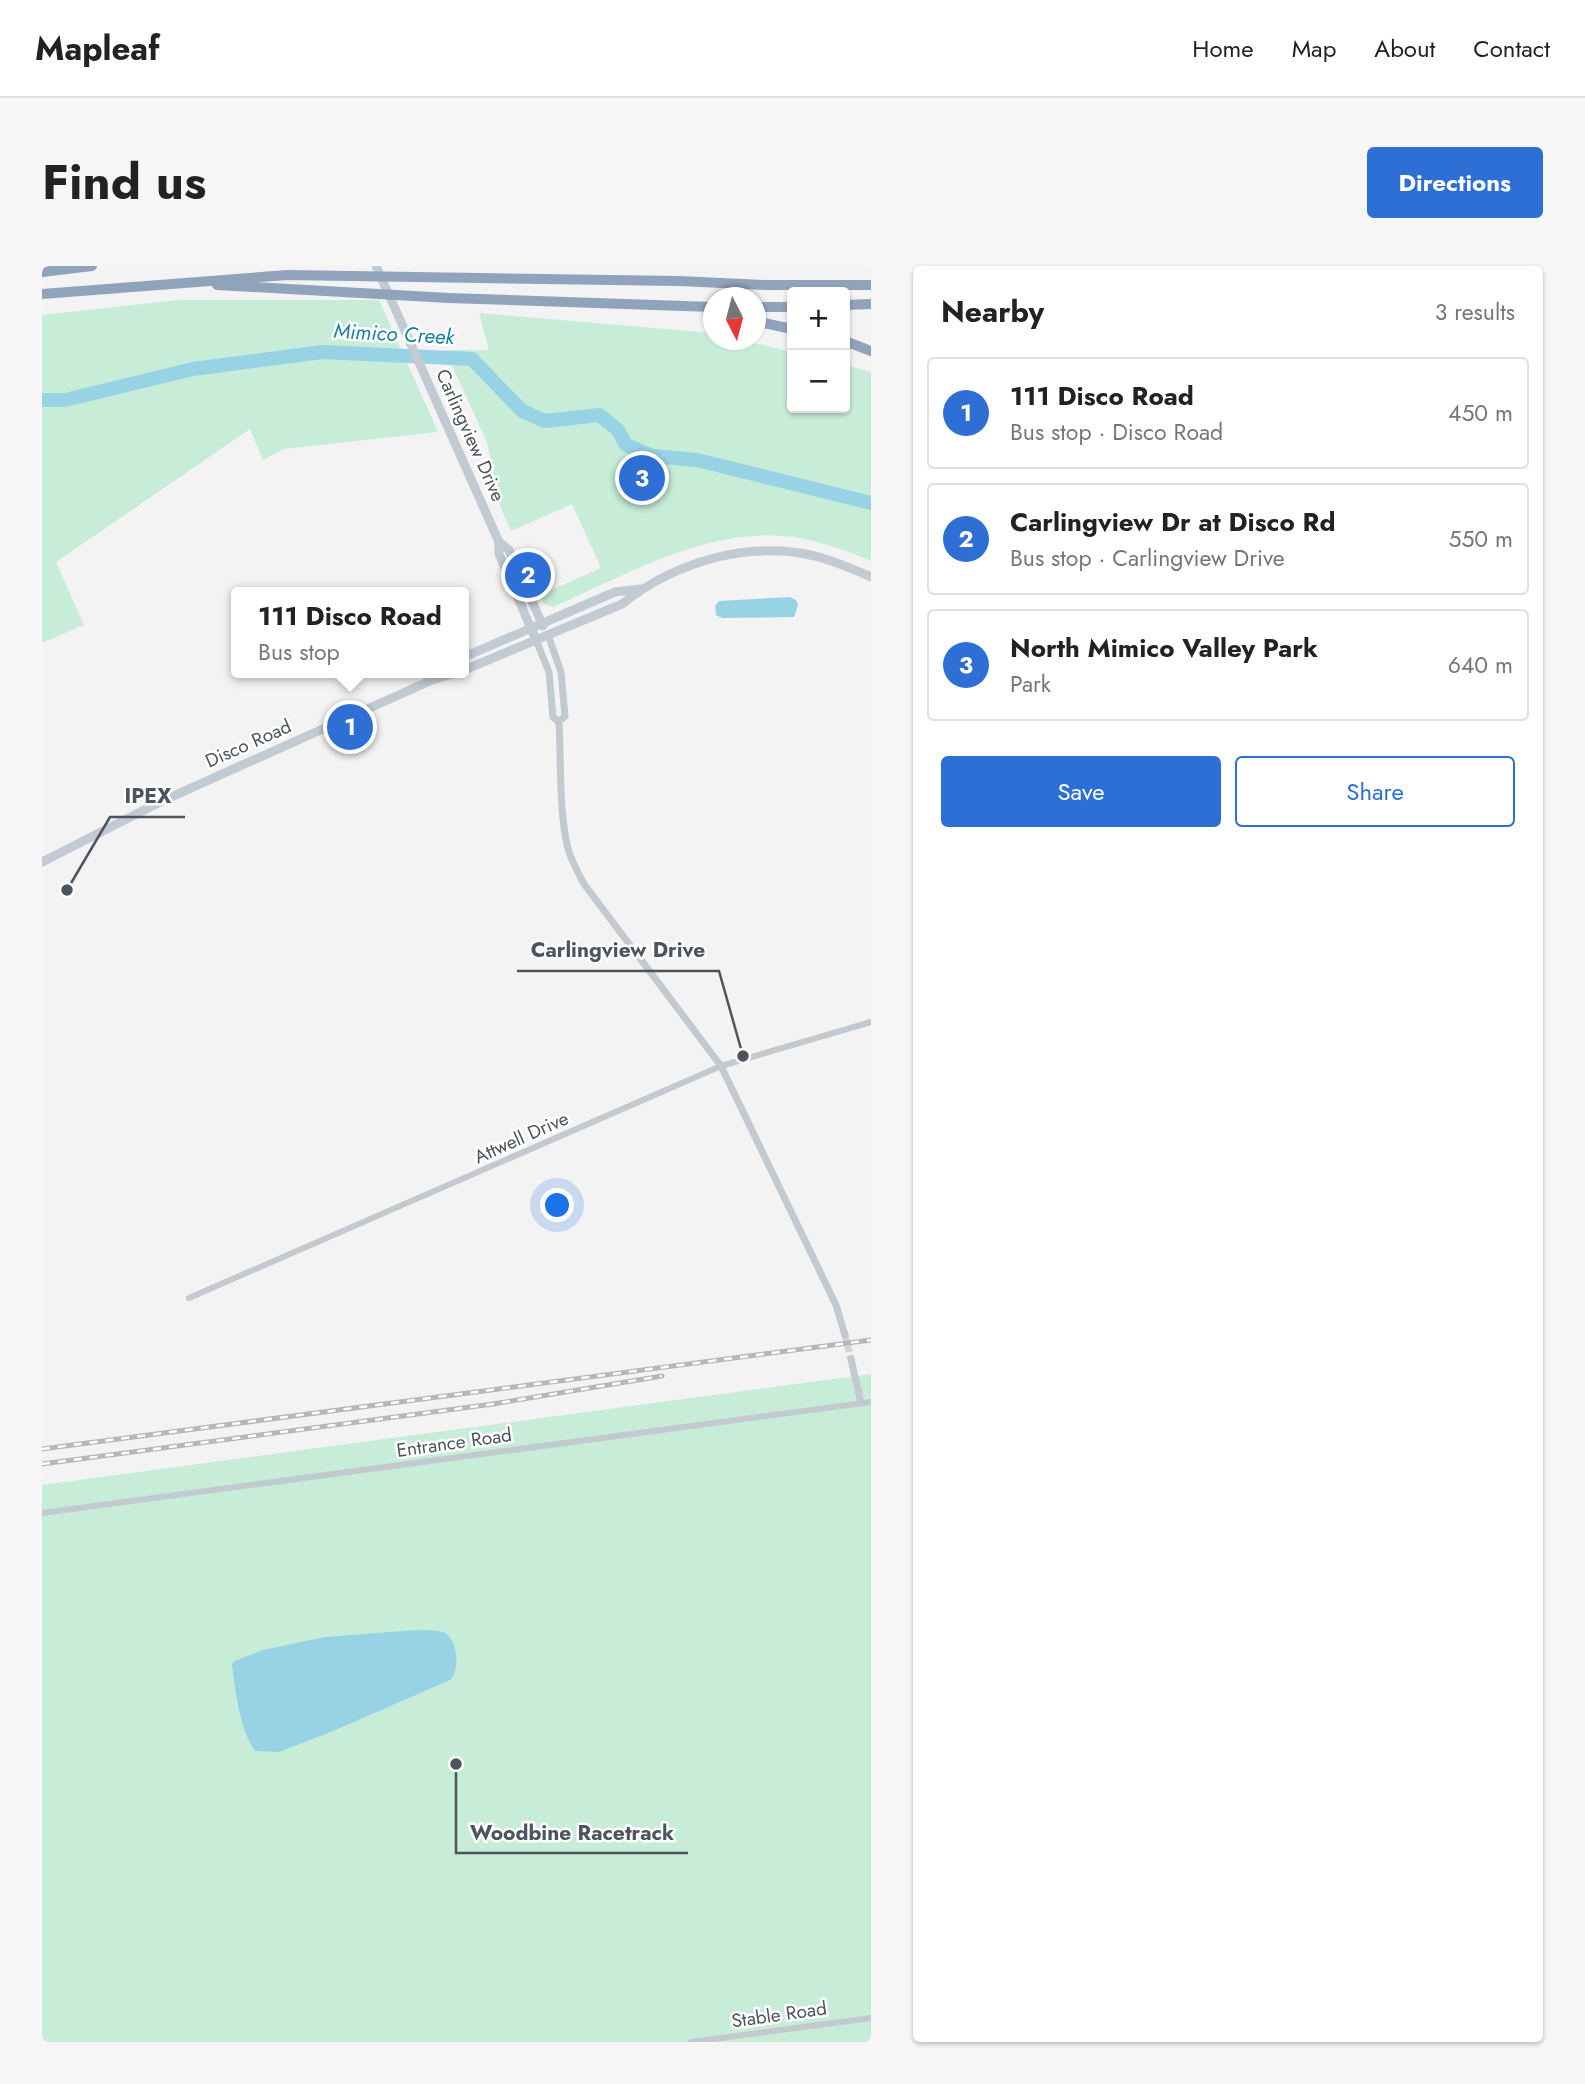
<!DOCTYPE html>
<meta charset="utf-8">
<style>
:root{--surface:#fff;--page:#f6f6f6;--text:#222;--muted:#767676;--line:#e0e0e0;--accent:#2d6fd4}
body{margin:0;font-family:Jost,sans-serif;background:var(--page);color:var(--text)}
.controls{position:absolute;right:21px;top:21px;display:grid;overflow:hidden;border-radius:7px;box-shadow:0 2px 5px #0004}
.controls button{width:63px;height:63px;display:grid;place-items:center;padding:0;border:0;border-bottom:2px solid var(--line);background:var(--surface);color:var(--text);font:35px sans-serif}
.compass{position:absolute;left:661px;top:21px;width:63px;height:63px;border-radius:50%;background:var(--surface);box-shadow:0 2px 5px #0004;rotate:174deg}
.you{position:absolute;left:516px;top:940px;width:24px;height:24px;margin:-18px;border:5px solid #fff;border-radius:50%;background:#1a73e8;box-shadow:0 0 0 10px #1a73e833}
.badge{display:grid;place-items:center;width:46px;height:46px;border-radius:50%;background:var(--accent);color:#fff;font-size:23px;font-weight:700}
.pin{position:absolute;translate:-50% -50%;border:4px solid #fff;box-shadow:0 2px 7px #0006}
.popup{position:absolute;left:189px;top:321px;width:238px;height:91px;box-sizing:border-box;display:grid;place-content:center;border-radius:7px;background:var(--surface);filter:drop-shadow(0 2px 5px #0005);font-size:23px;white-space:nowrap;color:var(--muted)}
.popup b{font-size:26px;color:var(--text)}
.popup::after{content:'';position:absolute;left:50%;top:100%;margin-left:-14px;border:14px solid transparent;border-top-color:var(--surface)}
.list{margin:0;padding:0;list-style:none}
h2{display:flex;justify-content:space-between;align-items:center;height:91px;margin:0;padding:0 28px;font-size:30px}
h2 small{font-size:23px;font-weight:400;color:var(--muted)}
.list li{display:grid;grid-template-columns:46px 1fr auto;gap:21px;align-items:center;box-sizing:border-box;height:112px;margin:0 14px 14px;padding:0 14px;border:2px solid var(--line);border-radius:7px}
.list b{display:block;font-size:26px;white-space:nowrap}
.list p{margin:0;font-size:23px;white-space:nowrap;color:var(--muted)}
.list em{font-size:23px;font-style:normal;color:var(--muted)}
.actions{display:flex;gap:14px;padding:21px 28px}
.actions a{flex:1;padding:16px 0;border:2px solid var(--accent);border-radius:7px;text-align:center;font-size:24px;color:var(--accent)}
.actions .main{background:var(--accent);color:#fff}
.map{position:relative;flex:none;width:829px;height:1776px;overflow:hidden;border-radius:7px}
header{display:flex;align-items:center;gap:42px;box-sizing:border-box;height:98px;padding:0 35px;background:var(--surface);border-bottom:2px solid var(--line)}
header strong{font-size:33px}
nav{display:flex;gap:38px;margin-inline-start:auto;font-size:24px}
.intro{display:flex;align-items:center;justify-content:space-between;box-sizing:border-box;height:168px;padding:0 42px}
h1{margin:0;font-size:49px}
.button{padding:18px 32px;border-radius:7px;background:var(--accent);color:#fff;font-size:24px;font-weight:700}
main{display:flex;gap:42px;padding:0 42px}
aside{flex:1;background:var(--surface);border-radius:7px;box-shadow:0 2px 5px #0004}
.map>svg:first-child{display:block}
</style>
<header>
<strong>Mapleaf</strong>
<nav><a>Home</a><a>Map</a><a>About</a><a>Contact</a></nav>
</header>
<div class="intro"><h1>Find us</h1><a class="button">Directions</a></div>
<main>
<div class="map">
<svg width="829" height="1776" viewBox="0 0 829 1776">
<rect width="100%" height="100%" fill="#f4f3f3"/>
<g fill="#c7ecd7">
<polygon points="137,34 337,34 396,166 242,183 221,194 208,163 14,296 42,359 0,377 0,49"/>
<path d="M 437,47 L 671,67 L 671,74 L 701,74 L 750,86 L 750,142 L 803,142 L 803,99 L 829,106 L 829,236 L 757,216 L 749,219 L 829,242 L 829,295 C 805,285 778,275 752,271 C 666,260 586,308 511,341 L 502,338 L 498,329 L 559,302 L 530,238 L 469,265 L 458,240 L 445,176 L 403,84 L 447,84 Z"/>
<polygon points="829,1108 829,1776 0,1776 0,1219"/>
</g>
<g fill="#98d2e5">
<polygon points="748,331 754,334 756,339 752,351 680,352 674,349 673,340 677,335"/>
<path d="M 374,1364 C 383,1365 396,1363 403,1367 C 416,1374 418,1405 408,1414 L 291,1465 L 237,1486 L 213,1485 C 198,1464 193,1424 190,1398 L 193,1395 L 221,1384 L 283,1371 Z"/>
</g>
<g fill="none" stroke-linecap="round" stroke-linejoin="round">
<polyline stroke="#98d2e5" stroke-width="14" points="0,134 23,134 151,103 280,86 430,93 480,145 503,155 557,149 575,163 584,179 610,190 655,194 829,237"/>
<polyline stroke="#d2d3d5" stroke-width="7" stroke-dasharray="7 3.5" stroke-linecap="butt" points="803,1069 809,1093"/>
<g stroke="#c2c9cf" stroke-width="6">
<polyline points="147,1032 679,800 829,756"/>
<polyline points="0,1247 829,1136"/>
<polyline points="649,1776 829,1752"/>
</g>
<g stroke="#c2c9cf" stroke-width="7">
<path d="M 506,369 L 519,406 L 523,450 L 517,456 C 519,493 517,548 526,583 C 530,595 536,607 542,618 L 679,800 L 794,1039 L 803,1069"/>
<polyline points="494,374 507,406 511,451 517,456"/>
<polyline points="809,1093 819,1137"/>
</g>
<g stroke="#c2cad4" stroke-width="9">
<polyline points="334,0 457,276 457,288 494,374"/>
<polyline points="457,276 467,284 501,360"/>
<polyline points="422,391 573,326 598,323"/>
<path d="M 422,404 L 580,338 C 633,296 706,274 773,290 C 792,295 811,303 829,311"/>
<polyline points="0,596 118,536 390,414 414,407"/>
</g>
<g stroke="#90a3bb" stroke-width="10">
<polyline points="0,6 50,0"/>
<polyline points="175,19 407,32 671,41"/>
<polyline points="0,28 245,9 637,15 723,19 829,19"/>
<polyline points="803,39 829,38"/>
<polyline points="713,41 750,41"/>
<polyline points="713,55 750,63"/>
<polyline points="803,75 829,85"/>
</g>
<defs>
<g id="rail">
<polyline points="0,1183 829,1074"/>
<polyline points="0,1198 451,1138 620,1110"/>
</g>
</defs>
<use href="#rail" stroke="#b5b7bc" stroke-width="5"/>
<use href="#rail" stroke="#fff" stroke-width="2.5" stroke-dasharray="8" stroke-linecap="butt"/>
</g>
<g text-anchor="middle" stroke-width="5" stroke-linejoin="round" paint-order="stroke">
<g font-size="19" fill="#4c555e" stroke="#fff">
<text transform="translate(429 169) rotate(66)" y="7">Carlingview Drive</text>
<text transform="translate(206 477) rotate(-24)" y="7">Disco Road</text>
<text transform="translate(479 871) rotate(-24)" y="7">Attwell Drive</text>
<text transform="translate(412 1176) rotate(-8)" y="7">Entrance Road</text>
<text transform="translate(737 1748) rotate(-8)" y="7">Stable Road</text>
</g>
<g font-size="21" font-style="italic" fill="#1b80a2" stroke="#fff">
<text transform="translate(352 68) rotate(3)" y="7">Mimico Creek</text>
</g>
</g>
<path fill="none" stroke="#4c555e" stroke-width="2.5" d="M25 624L68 551H143M701 790L677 705H475M414 1498L414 1587H646"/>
<g fill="#4c555e" stroke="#fff" stroke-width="2.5">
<circle cx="25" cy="624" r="7"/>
<circle cx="701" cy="790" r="7"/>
<circle cx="414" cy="1498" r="7"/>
</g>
<g font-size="21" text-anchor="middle" font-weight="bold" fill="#4c555e" stroke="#fff" stroke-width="5" stroke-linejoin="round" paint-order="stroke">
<text x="106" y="537">IPEX</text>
<text x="576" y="691">Carlingview Drive</text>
<text x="530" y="1574">Woodbine Racetrack</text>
</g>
</svg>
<div class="controls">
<button>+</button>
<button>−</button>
</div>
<svg class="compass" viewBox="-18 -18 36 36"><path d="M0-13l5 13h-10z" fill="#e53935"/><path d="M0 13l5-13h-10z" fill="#767676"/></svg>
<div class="you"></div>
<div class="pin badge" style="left:308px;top:461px">1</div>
<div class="popup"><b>111 Disco Road</b>Bus stop</div>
<div class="pin badge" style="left:486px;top:309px">2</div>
<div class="pin badge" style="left:600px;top:212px">3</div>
</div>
<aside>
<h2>Nearby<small>3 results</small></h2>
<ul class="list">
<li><span class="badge">1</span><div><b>111 Disco Road</b><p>Bus stop · Disco Road</p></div><em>450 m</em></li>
<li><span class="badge">2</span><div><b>Carlingview Dr at Disco Rd</b><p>Bus stop · Carlingview Drive</p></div><em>550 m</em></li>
<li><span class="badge">3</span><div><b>North Mimico Valley Park</b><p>Park</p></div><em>640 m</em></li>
</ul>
<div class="actions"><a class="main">Save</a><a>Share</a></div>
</aside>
</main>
